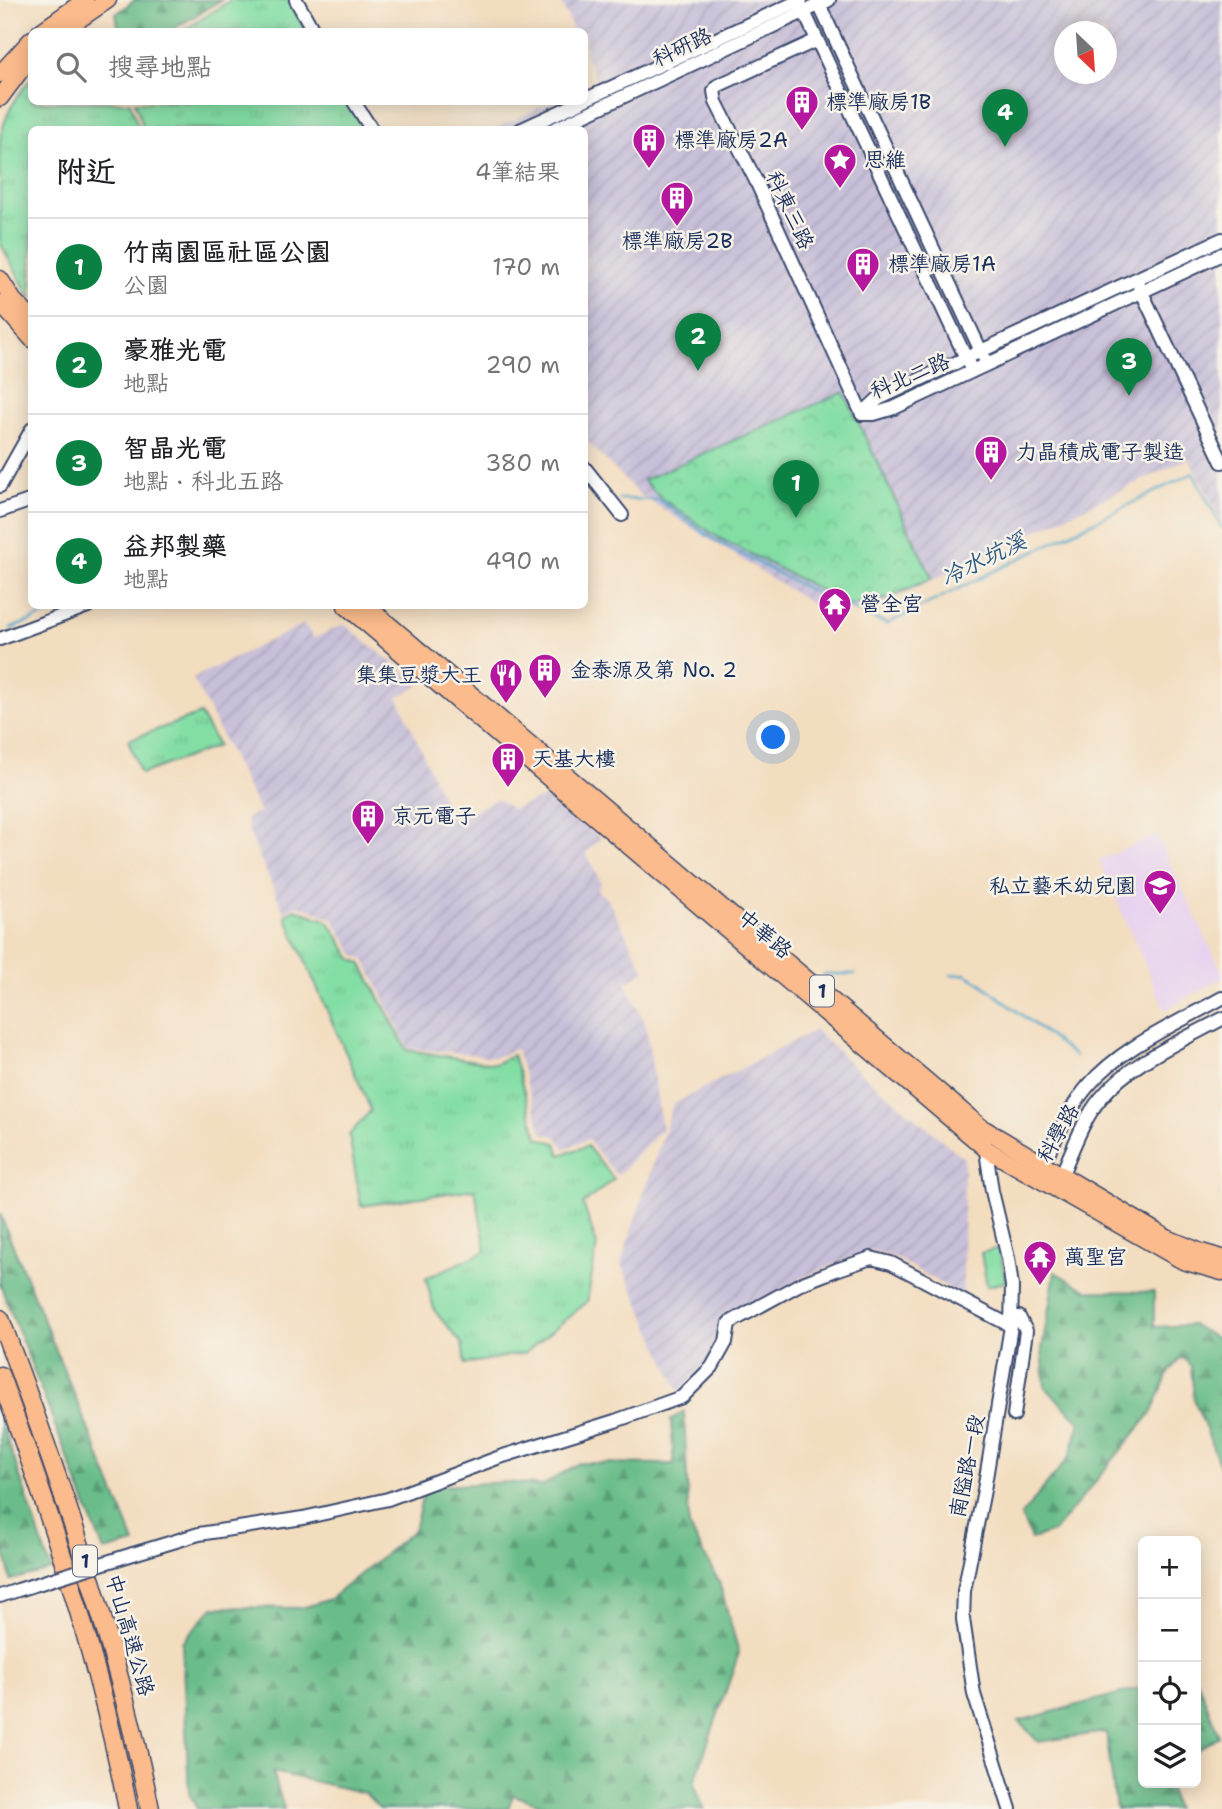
<!DOCTYPE html>
<html lang="zh-TW">
<meta charset="utf-8">
<style>
:root{--surface:#fff;--page:#f2f2f2;--text:#202124;--muted:#757577;--line:#e0e0e0;--accent:#0b8043}
body{margin:0;font-family:"Shantell Sans","LXGW WenKai TC",sans-serif;background:var(--page);color:var(--text)}
.controls{position:absolute;right:21px;bottom:21px;display:grid;overflow:hidden;border-radius:10px;box-shadow:0 4px 18px #0003}
.controls button{width:63px;height:63px;display:grid;place-items:center;padding:0;border:0;border-bottom:2px solid var(--line);background:var(--surface);color:var(--text);font:35px sans-serif}
.compass{position:absolute;left:1054px;top:21px;width:63px;height:63px;border-radius:50%;background:var(--surface);box-shadow:0 4px 18px #0003;rotate:155deg}
.you{position:absolute;left:774px;top:738px;width:24px;height:24px;margin:-18px;border:5px solid #fff;border-radius:50%;background:#1a73e8;box-shadow:0 0 0 10px #1a73e833}
.badge{display:grid;place-items:center;width:46px;height:46px;border-radius:50%;background:var(--accent);color:#fff;font-size:23px;font-weight:700}
.pin{position:absolute;translate:-50% -58px;filter:drop-shadow(0 2px 4px #0008)}
.pin::after{content:'';position:absolute;top:37px;width:24px;height:21px;background:inherit;clip-path:polygon(0 0,100% 0,50% 100%)}
.list{margin:0;padding:0;list-style:none}
h2{display:flex;justify-content:space-between;align-items:center;height:91px;margin:0;padding:0 28px;font-size:30px}
h2 small{font-size:23px;font-weight:400;color:var(--muted)}
.list li{display:grid;grid-template-columns:46px 1fr auto;gap:21px;align-items:center;box-sizing:border-box;height:98px;padding:0 28px;border-top:2px solid var(--line)}
.list b{display:block;font-size:26px;white-space:nowrap}
.list p{margin:0;font-size:23px;white-space:nowrap;color:var(--muted)}
.list em{font-size:23px;font-style:normal;color:var(--muted)}
.icon{flex:none;width:38px;height:38px;fill:none;stroke:currentColor;stroke-width:2;stroke-linecap:round;stroke-linejoin:round}
.map{position:relative;flex:none;width:1222px;height:1809px;overflow:hidden}
.search{position:absolute;background:var(--surface);box-shadow:0 4px 18px #0003;left:28px;top:28px;width:560px;height:77px;display:flex;align-items:center;gap:18px;box-sizing:border-box;padding:0 24px;border-radius:10px;color:var(--muted);font-size:26px}
.panel{position:absolute;background:var(--surface);box-shadow:0 4px 18px #0003;left:28px;top:126px;width:560px;height:483px;border-radius:10px}
.map>svg:first-child{display:block}
</style>
<div class="map">
<svg width="1222" height="1809" viewBox="0 0 1222 1809">
<defs>
<pattern id="industrial-furrows" width="10" height="10" patternUnits="userSpaceOnUse" patternTransform="scale(1.75)"><rect width="10" height="10" fill="#c8bfd8"/><path d="M-1 1l2-2M0 10L10 0M9 11l2-2" fill="none" stroke="#aba4bc"/></pattern>
<pattern id="grass-tufts" width="24" height="20" patternUnits="userSpaceOnUse" patternTransform="scale(1.75)"><rect width="24" height="20" fill="#83dea4"/><path d="M3 7l-1-3M5 7V3M7 7l1-3M15 17l-1-3M17 17v-4M19 17l1-3" fill="none" stroke="#71bf90"/></pattern>
<pattern id="forest-firs" width="22" height="20" patternUnits="userSpaceOnUse" patternTransform="scale(1.75)"><rect width="22" height="20" fill="#6abd8a"/><path d="M5 1l3.5 6h-7zM16 11l3.5 6h-7z" fill="#569a74"/></pattern>
<pattern id="park-crowns" width="20" height="18" patternUnits="userSpaceOnUse" patternTransform="scale(1.75)"><rect width="20" height="18" fill="#83dea4"/><path d="M2 6a3 3 0 1 1 6 0M12 15a3 3 0 1 1 6 0" fill="none" stroke="#71bf90"/></pattern>
</defs>
<rect width="100%" height="100%" fill="#f7f3e8"/>
<filter id="ink" filterUnits="userSpaceOnUse"><feTurbulence type="fractalNoise" baseFrequency=".0143" numOctaves="2"/><feDisplacementMap in="SourceGraphic" scale="14" xChannelSelector="R" yChannelSelector="G"/><feConvolveMatrix kernelMatrix="1 2 1 2 8 2 1 2 1" color-interpolation-filters="sRGB"/></filter>
<filter id="wash" filterUnits="userSpaceOnUse"><feTurbulence type="fractalNoise" baseFrequency=".00686" numOctaves="4" result="noise"/><feDisplacementMap in="SourceGraphic" scale="28" xChannelSelector="R" yChannelSelector="G"/><feGaussianBlur stdDeviation="1.57" result="paint"/><feColorMatrix in="noise" values="0 0 0 0 0 0 0 0 0 0 0 0 0 0 0 0 0 1.4 0 .05"/><feComposite in="paint" operator="in"/></filter>
<g filter="url(#wash)">
<rect width="100%" height="100%" fill="#f3ddbf"/>
<polygon fill="#e7d2ef" points="1157,835 1222,972 1222,978 1165,1010 1099,860"/>
<g fill="url(#industrial-furrows)" fill-rule="evenodd">
<path d="M 560,0 L 1222,0 L 1222,522 L 1189,458 L 884,603 L 824,612 L 639,494 L 585,439 L 584,130 L 492,130 L 551,102 L 584,102 L 585,86 L 596,80 L 585,54 L 584,32 L 574,31 ZM 1064,32 L 1106,32 L 1106,74 L 1064,74 Z"/>
<polygon points="304,624 314,638 344,624 420,685 398,697 452,820 498,799 512,809 546,797 601,838 586,853 601,882 597,890 608,900 645,971 626,982 646,1026 662,1129 617,1176 588,1139 564,1149 557,1137 542,1133 516,1049 496,1057 408,1048 365,960 354,954 333,919 298,905 284,912 248,831 247,819 253,814 260,813 193,678"/>
<polygon points="815,1030 862,1074 964,1158 963,1296 898,1259 870,1250 806,1276 724,1322 721,1342 709,1363 680,1393 621,1263 673,1104"/>
</g>
<g fill="url(#grass-tufts)" stroke="#4f8681" stroke-width="2">
<polygon points="231,0 287,0 306,31 183,31"/>
<path d="M 31,79 L 32,102 L 130,102 L 139,129 L 32,130 L 31,299 L 0,243 L 0,140 C 4,117 16,96 31,79 Z"/>
<polygon points="135,102 347,102 363,129 144,129"/>
<polygon points="200,714 218,746 141,774 128,740"/>
<polygon points="295,909 328,921 352,959 361,963 407,1050 495,1064 513,1055 538,1138 556,1143 560,1155 587,1146 614,1179 583,1204 597,1245 587,1302 525,1353 465,1364 462,1344 434,1310 426,1278 486,1251 475,1189 361,1206 349,1135 371,1110 285,915"/>
</g>
<g fill="url(#forest-firs)" stroke="#427674" stroke-width="2">
<polygon points="135,0 221,0 170,31 119,31 116,14"/>
<polygon points="0,1214 135,1543 104,1551 0,1284"/>
<polygon points="1055,1272 1088,1291 1154,1292 1154,1327 1192,1325 1222,1341 1222,1471 1194,1399 1191,1366 1182,1357 1169,1371 1152,1412 1054,1532 1031,1539 1021,1516 1070,1456 1080,1422 1045,1387 1042,1348"/>
<polygon points="684,1411 689,1526 719,1582 739,1653 694,1783 704,1809 555,1809 513,1795 508,1809 380,1809 365,1793 273,1772 284,1809 197,1809 189,1793 182,1642 213,1607 302,1608 330,1599 414,1530 425,1487 506,1482 542,1486 579,1463 674,1464 671,1420"/>
<polygon points="0,1417 51,1570 11,1580 0,1531"/>
<polygon points="1196,1677 1219,1736 1196,1751"/>
<polygon points="1143,1687 1143,1783 1167,1783 1176,1809 1116,1809 1106,1732 1038,1742 1019,1721"/>
</g>
<polygon fill="url(#park-crowns)" stroke="#4f8681" stroke-width="2" points="844,392 932,578 889,598 850,605 717,537 661,498 643,480"/>
<polygon fill="#83dea4" stroke="#4f8681" stroke-width="2" points="999,1248 1006,1282 987,1286 981,1253"/>
<g fill="none" stroke-linecap="round" stroke-linejoin="round">
<g stroke="#4ea6cb" stroke-width="2.5">
<polyline points="619,499 659,500 714,540 816,593 887,624 1193,473 1222,528"/>
<polyline points="10,629 67,606"/>
<polyline points="824,974 855,974"/>
<polyline points="951,975 965,974 979,982 1075,1056"/>
</g>
</g>
</g>
<g filter="url(#ink)">
<g fill="none" stroke-linecap="round" stroke-linejoin="round">
<defs>
<g id="minor">
<polyline points="296,0 314,32"/>
<polyline points="817,0 987,364"/>
<polyline points="799,1 972,371"/>
<polyline points="817,40 717,86 714,91 716,102 756,181 862,414"/>
<polyline points="584,100 801,0"/>
<polyline points="354,102 372,130"/>
<polyline points="520,130 581,102"/>
<polyline points="552,130 829,0"/>
<polyline points="1139,286 1222,462"/>
<polyline points="862,414 878,399 1222,239"/>
<polyline points="862,414 874,414 894,408 1222,254"/>
<polyline points="584,467 622,515"/>
<polyline points="0,486 32,429"/>
<polyline points="0,511 32,500"/>
<polyline points="0,639 88,606"/>
<polyline points="985,1144 992,1191 1008,1258 1012,1286 1011,1326 984,1490 964,1591 963,1619 974,1694 1010,1809"/>
<path d="M 1043,1171 L 1042,1164 C 1057,1138 1069,1108 1088,1086 C 1121,1047 1178,1023 1222,998"/>
<path d="M 1053,1178 L 1062,1174 C 1073,1149 1083,1119 1101,1098 C 1129,1063 1183,1040 1222,1019"/>
<polyline points="1011,1317 1019,1317 1026,1331 1014,1415"/>
<polyline points="133,1554 199,1534 303,1518 388,1499 500,1457 615,1421 682,1397 712,1367 726,1342 729,1323 800,1284 836,1270 871,1258 891,1263 1011,1326"/>
<polyline points="0,1596 18,1590"/>
</g>
<g id="major">
<polyline points="40,32 85,0"/>
<polyline points="61,32 108,0"/>
<polyline points="0,74 32,39"/>
<polyline points="0,98 32,55"/>
<polyline points="0,279 14,301 32,319"/>
<polyline points="0,303 32,339"/>
<polyline points="346,606 986,1149 1183,1261 1222,1272"/>
<polyline points="367,606 981,1127 1167,1238 1201,1252 1222,1258"/>
</g>
<g id="highway">
<path d="M 0,1319 C 60,1479 116,1641 150,1809"/>
<path d="M 0,1376 C 52,1518 99,1661 128,1809"/>
</g>
</defs>
<use href="#minor" stroke="#3b496d" stroke-width="16"/>
<use href="#major" stroke="#3b496d" stroke-width="19"/>
<use href="#highway" stroke="#3b496d" stroke-width="21"/>
<use href="#minor" stroke="#fff" stroke-width="12"/>
<use href="#major" stroke="#fbbb8c" stroke-width="16"/>
<use href="#highway" stroke="#fbbb8c" stroke-width="18"/>
<defs>
<polyline id="minor-bridge" points="18,1590 133,1554"/>
</defs>
<use href="#minor-bridge" stroke="#3b496d" stroke-width="16" stroke-linecap="butt"/>
<use href="#minor-bridge" stroke="#fff" stroke-width="12"/>
</g>
</g>
<defs>
<symbol id="building-pin" viewBox="-11 -11 22 30"><path d="M0 17L-7.5 6A9.5 9.5 0 1 1 7.5 6Z" fill="#b5179e" stroke="#f7f3e8"/><path d="M-4-6H4V6H1V3H-1V6H-4ZM-2.5-4.3h1.7v1.8h-1.7ZM.8-4.3h1.7v1.8H.8ZM-2.5-1h1.7V.8h-1.7ZM.8-1h1.7V.8H.8Z" fill="#fff"/></symbol>
<symbol id="sight-pin" viewBox="-11 -11 22 30"><path d="M0 17L-7.5 6A9.5 9.5 0 1 1 7.5 6Z" fill="#b5179e" stroke="#f7f3e8"/><path d="M0-6L1.8-2.2L6-1.7L2.9 1.2L3.7 5.4L0 3.3L-3.7 5.4L-2.9 1.2L-6-1.7L-1.8-2.2Z" fill="#fff"/></symbol>
<symbol id="temple-pin" viewBox="-11 -11 22 30"><path d="M0 17L-7.5 6A9.5 9.5 0 1 1 7.5 6Z" fill="#b5179e" stroke="#f7f3e8"/><path d="M0-6L5-2H3V0L6.5 2.5H4V6H1.5V3h-3V6H-4V2.5H-6.5L-3 0V-2H-5Z" fill="#fff"/></symbol>
<symbol id="restaurant-pin" viewBox="-11 -11 22 30"><path d="M0 17L-7.5 6A9.5 9.5 0 1 1 7.5 6Z" fill="#b5179e" stroke="#f7f3e8"/><path d="M-5-6h1v4h1v-4h1v4h1v-4h1v5L-1.5 .5V6h-2V.5L-5-1ZM5-6V6H3V1.5H1.5Q1.5-4 5-6Z" fill="#fff"/></symbol>
<symbol id="school-pin" viewBox="-11 -11 22 30"><path d="M0 17L-7.5 6A9.5 9.5 0 1 1 7.5 6Z" fill="#b5179e" stroke="#f7f3e8"/><path d="M0-5L7-2L0 1L-7-2ZM-4 1L0 2.5L4 1V4Q0 6-4 4Z" fill="#fff"/></symbol>
</defs>
<g fill-rule="evenodd">
<use href="#building-pin" x="783" y="83" width="38" height="52"/>
<use href="#building-pin" x="630" y="121" width="38" height="52"/>
<use href="#sight-pin" x="821" y="141" width="38" height="52"/>
<use href="#building-pin" x="658" y="179" width="38" height="52"/>
<use href="#building-pin" x="844" y="245" width="38" height="52"/>
<use href="#building-pin" x="972" y="433" width="38" height="52"/>
<use href="#temple-pin" x="816" y="585" width="38" height="52"/>
<use href="#building-pin" x="526" y="651" width="38" height="52"/>
<use href="#restaurant-pin" x="487" y="656" width="38" height="52"/>
<use href="#building-pin" x="489" y="740" width="38" height="52"/>
<use href="#building-pin" x="349" y="797" width="38" height="52"/>
<use href="#school-pin" x="1141" y="867" width="38" height="52"/>
<use href="#temple-pin" x="1021" y="1238" width="38" height="52"/>
</g>
<g text-anchor="middle" stroke-width="5" stroke-linejoin="round" paint-order="stroke">
<g fill="#f7f3e8" stroke="#5d6a87" stroke-width="2">
<rect x="810" y="975.5" width="24" height="31" rx="5"/>
<rect x="73" y="1545.5" width="24" height="31" rx="5"/>
</g>
<g font-size="19" font-weight="bold" fill="#1b2f5e">
<text x="822" y="998">1</text>
<text x="85" y="1568">1</text>
</g>
<g font-size="21" fill="#1b2f5e" stroke="#f7f3e8">
<text transform="translate(682 47) rotate(-25)" y="7">科研路</text>
<text transform="translate(790 210) rotate(65)" y="7">科東三路</text>
<text transform="translate(910 376) rotate(-23)" y="7">科北二路</text>
<text transform="translate(765 934) rotate(40)" y="7">中華路</text>
<text transform="translate(1058 1133) rotate(-61)" y="7">科學路</text>
<text transform="translate(967 1466) rotate(-79)" y="7">南隘路一段</text>
<text transform="translate(130 1635) rotate(74)" y="7">中山高速公路</text>
</g>
<g font-size="21" fill="#1b2f5e" stroke="#f7f3e8" text-anchor="start">
<text x="826" y="109">標準廠房1B</text>
<text x="674" y="147">標準廠房2A</text>
<text x="864" y="167">思維</text>
<text x="677" y="248" text-anchor="middle">標準廠房2B</text>
<text x="888" y="271">標準廠房1A</text>
<text x="1016" y="459">力晶積成電子製造</text>
<text x="860" y="611">營全宮</text>
<text x="570" y="677">金泰源及第 No. 2</text>
<text x="482" y="682" text-anchor="end">集集豆漿大王</text>
<text x="532" y="766">天基大樓</text>
<text x="392" y="823">京元電子</text>
<text x="1136" y="893" text-anchor="end">私立藝禾幼兒園</text>
<text x="1064" y="1264">萬聖宮</text>
</g>
<g font-size="23" font-style="italic" fill="#2d5984" stroke="#f7f3e8">
<text transform="translate(983 559) rotate(-26)" y="8">冷水坑溪</text>
</g>
</g>
</svg>
<div class="controls">
<button>+</button>
<button>−</button>
<button><svg class="icon" aria-label="locate" viewBox="0 0 24 24"><circle cx="12" cy="12" r="6"/><path d="M12 2v4M12 18v4M2 12h4M18 12h4"/></svg></button>
<button><svg class="icon" aria-label="layers" viewBox="0 0 24 24"><path d="M12 4l9 5-9 5-9-5zM3 14l9 5 9-5"/></svg></button>
</div>
<svg class="compass" viewBox="-18 -18 36 36"><path d="M0-13l5 13h-10z" fill="#e53935"/><path d="M0 13l5-13h-10z" fill="#757577"/></svg>
<div class="you"></div>
<div class="pin badge" style="left:796px;top:518px">1</div>
<div class="pin badge" style="left:698px;top:371px">2</div>
<div class="pin badge" style="left:1129px;top:396px">3</div>
<div class="pin badge" style="left:1005px;top:147px">4</div>
<div class="search"><svg class="icon" aria-label="search" viewBox="0 0 24 24"><circle cx="10" cy="10" r="6"/><path d="M15 15l6 6"/></svg>搜尋地點</div>
<section class="panel">
<h2>附近<small>4筆結果</small></h2>
<ul class="list">
<li><span class="badge">1</span><div><b>竹南園區社區公園</b><p>公園</p></div><em>170 m</em></li>
<li><span class="badge">2</span><div><b>豪雅光電</b><p>地點</p></div><em>290 m</em></li>
<li><span class="badge">3</span><div><b>智晶光電</b><p>地點 · 科北五路</p></div><em>380 m</em></li>
<li><span class="badge">4</span><div><b>益邦製藥</b><p>地點</p></div><em>490 m</em></li>
</ul>
</section>
</div>
